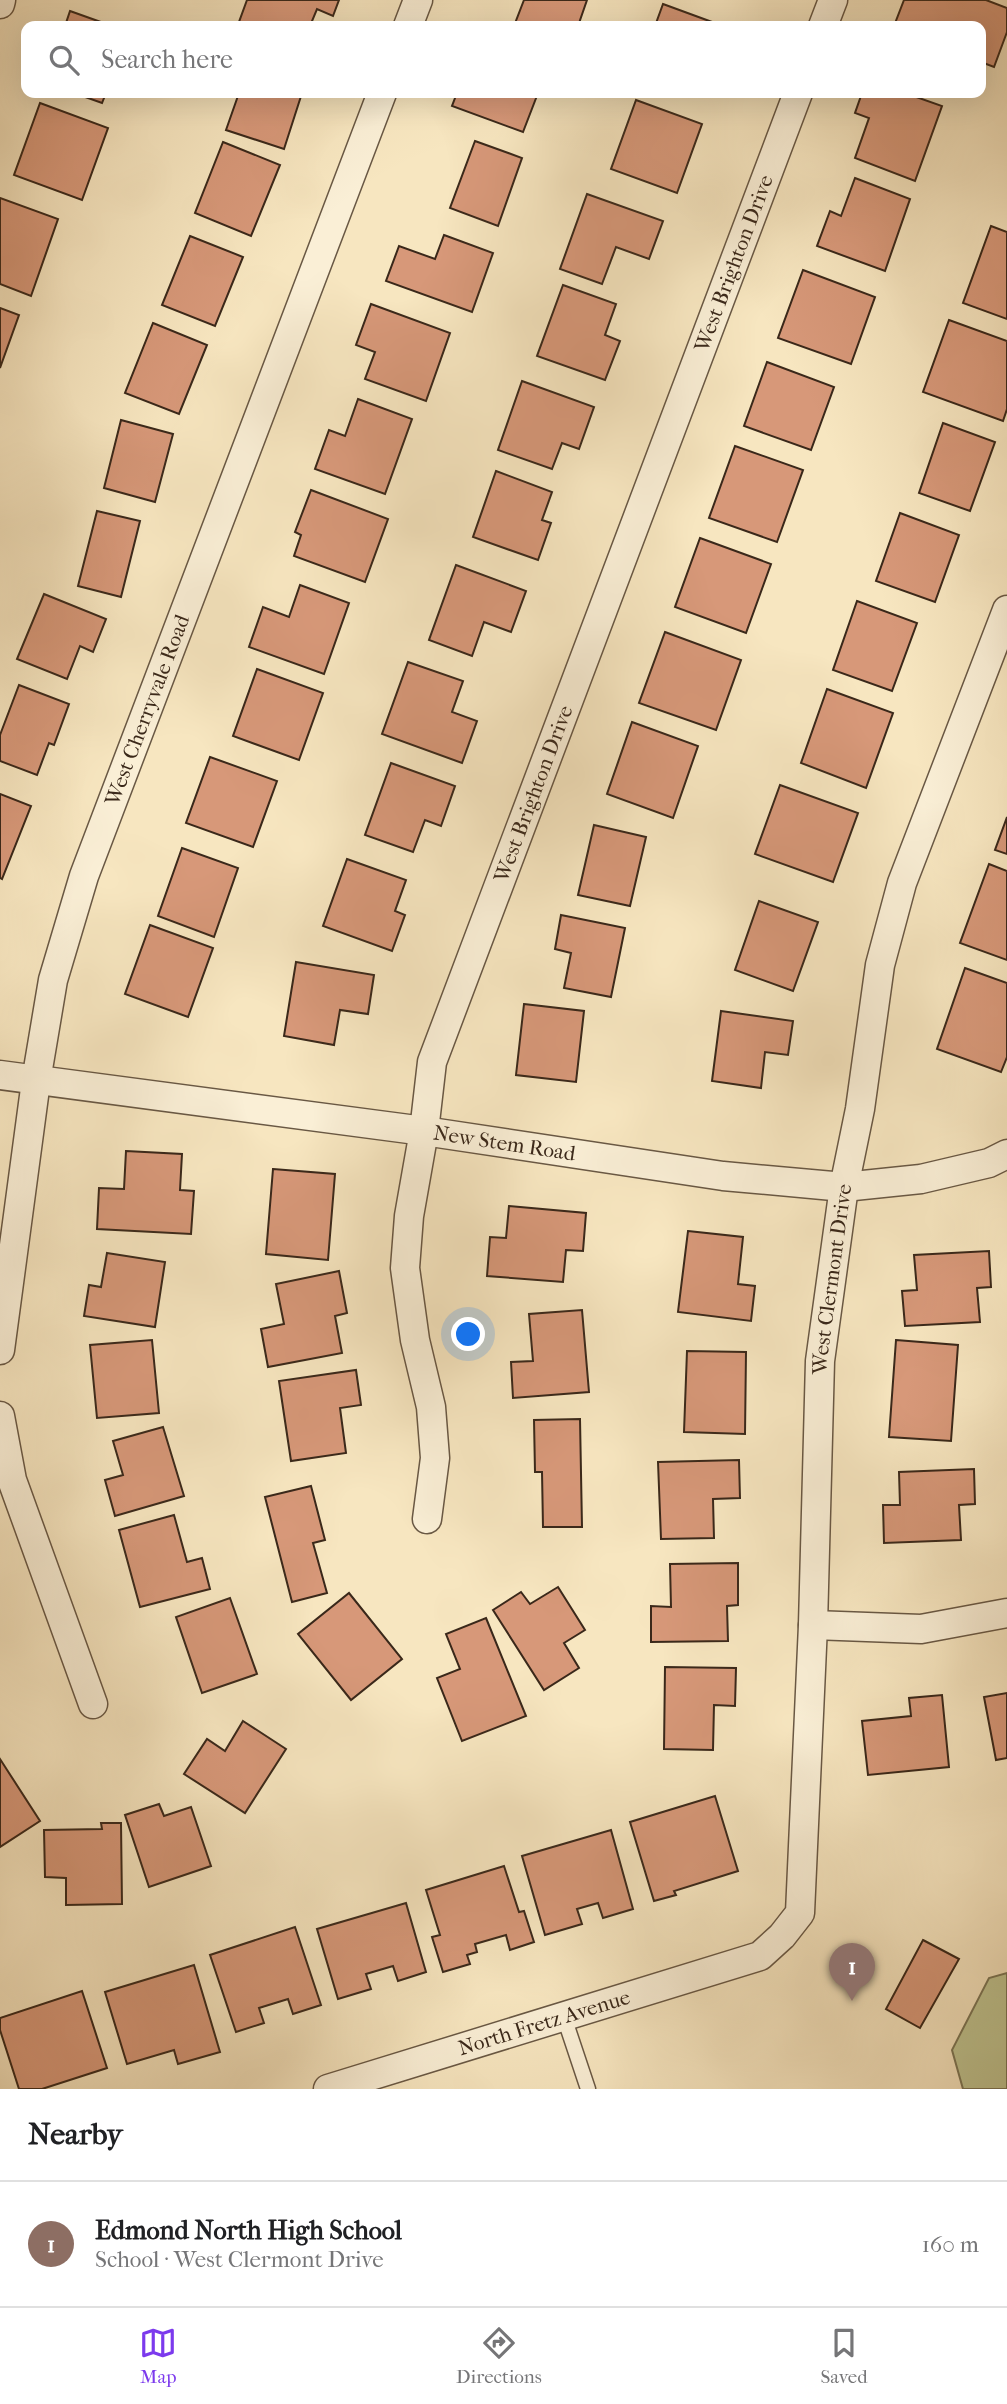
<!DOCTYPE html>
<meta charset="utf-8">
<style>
:root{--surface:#fff;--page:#f2f2f2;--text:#202124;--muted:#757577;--line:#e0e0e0;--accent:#7c3aed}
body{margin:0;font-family:"IM FELL French Canon",serif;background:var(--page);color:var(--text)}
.you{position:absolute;left:469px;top:1335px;width:24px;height:24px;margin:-18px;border:5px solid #fff;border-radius:50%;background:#1a73e8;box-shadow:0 0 0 10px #1a73e833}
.badge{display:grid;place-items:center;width:46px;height:46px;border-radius:50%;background:var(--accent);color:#fff;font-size:23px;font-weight:700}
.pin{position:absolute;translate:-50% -58px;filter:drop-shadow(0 2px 4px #0008)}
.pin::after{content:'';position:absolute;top:37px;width:24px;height:21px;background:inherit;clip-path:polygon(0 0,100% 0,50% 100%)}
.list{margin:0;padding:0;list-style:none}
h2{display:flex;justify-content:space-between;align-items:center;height:91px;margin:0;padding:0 28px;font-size:30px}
h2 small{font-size:23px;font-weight:400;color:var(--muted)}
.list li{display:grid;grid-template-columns:46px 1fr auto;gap:21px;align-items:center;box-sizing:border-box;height:126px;padding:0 28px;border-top:2px solid var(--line)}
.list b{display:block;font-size:26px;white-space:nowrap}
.list p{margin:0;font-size:23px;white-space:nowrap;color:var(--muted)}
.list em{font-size:23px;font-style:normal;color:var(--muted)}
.icon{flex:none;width:38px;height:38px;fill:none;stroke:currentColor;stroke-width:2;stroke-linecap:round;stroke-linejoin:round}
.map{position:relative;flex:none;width:1007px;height:2089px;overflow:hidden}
.search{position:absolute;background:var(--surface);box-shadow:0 7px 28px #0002;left:21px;right:21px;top:21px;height:77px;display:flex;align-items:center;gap:18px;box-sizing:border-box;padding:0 24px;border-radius:14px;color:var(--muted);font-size:26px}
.sheet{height:217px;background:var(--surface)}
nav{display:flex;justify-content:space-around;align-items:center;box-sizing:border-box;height:98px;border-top:2px solid var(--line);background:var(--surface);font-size:19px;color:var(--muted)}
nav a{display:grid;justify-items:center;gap:4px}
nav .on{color:var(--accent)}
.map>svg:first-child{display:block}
</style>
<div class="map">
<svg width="1007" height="2089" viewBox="0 0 1007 2089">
<rect width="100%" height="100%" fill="#f7e6c0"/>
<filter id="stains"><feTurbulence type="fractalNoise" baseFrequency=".00286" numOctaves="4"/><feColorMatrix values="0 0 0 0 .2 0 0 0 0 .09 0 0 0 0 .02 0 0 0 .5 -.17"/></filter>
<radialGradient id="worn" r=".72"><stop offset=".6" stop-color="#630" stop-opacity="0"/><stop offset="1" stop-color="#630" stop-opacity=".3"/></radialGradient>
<polygon fill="#bfc491" stroke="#7c7656" stroke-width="2" points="1007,1973 1007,2089 963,2089 952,2050 989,1978"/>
<g fill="#d79879" stroke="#3a281a" stroke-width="2">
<polygon points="247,0 339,0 333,16 317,9 310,26 249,26 239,22"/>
<polygon points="524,0 587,0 578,26 514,26"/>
<polygon points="904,0 986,0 1007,8 1007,32 994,67 981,62 981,26 894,26"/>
<polygon points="663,4 723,26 655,26"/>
<polygon points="70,11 112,26 65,26"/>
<polygon points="74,93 106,93 102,103"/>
<polygon points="239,93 302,93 284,149 226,130"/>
<polygon points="457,93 538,93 523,132 452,106"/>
<polygon points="862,93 905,93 942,106 915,181 855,158 869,118 855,113"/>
<polygon points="636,100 702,124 677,193 611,169"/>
<polygon points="40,103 108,128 82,200 14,175"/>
<polygon points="475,141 522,158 498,226 450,208"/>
<polygon points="223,142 280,165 251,236 195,213"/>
<polygon points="855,178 910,199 885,271 817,246 830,211 841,216"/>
<polygon points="587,194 663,221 649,259 616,247 602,284 560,269"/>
<polygon points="0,198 58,219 31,296 0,284"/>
<polygon points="991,226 1007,232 1007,319 963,303"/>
<polygon points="444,235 493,253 472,312 386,281 399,246 435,259"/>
<polygon points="190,236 243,257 215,326 162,305"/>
<polygon points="803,270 875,297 851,364 778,338"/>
<polygon points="563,285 616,304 605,335 620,341 605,380 537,356"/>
<polygon points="371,304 450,333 426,401 365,379 375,352 356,345"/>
<polygon points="0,308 19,315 0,368"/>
<polygon points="949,320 1007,341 1007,409 1003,421 923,392"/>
<polygon points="153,323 207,345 179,414 125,393"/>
<polygon points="767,362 834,387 811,450 744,426"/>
<polygon points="522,381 594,407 579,449 562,443 552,469 498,450"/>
<polygon points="358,399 412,419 385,494 315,469 329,430 345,436"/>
<polygon points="121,420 173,434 155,502 104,488"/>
<polygon points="943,423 995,442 970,511 919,493"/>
<polygon points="735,446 803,470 777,542 709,518"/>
<polygon points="496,471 552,492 542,520 551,523 538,560 473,537"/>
<polygon points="311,490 388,519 365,582 294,556 301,535 295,532"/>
<polygon points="97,511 140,521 121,597 78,586"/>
<polygon points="900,513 959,535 935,602 876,581"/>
<polygon points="700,538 771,564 746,633 675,607"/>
<polygon points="456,565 526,591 511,632 484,622 472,656 429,640"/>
<polygon points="300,585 349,603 324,674 249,647 263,607 289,617"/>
<polygon points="44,594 106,619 93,652 80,646 67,679 17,659"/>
<polygon points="857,601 917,623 892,691 833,670"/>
<polygon points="665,632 741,660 716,730 639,703"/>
<polygon points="408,662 463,681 452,712 477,721 462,763 382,734"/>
<polygon points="257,669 323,693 299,760 233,736"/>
<polygon points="19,685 69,704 54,745 49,743 37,775 0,761 0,735"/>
<polygon points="827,689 893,713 866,788 801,763"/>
<polygon points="632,722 698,746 673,818 607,794"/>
<polygon points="210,757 277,781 253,847 186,823"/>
<polygon points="391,763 455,786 441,826 425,820 413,852 365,835"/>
<polygon points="780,785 858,813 833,882 755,854"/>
<polygon points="0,794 31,806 2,879 0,878"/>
<polygon points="1007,817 1007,854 995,850"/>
<polygon points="594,825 646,837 630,906 578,895"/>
<polygon points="182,848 238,868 214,937 158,916"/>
<polygon points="347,859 406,880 395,911 405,915 392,951 323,926"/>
<polygon points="989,864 1007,871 1007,960 960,943"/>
<polygon points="759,901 818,922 793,991 735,970"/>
<polygon points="561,915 625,928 611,997 564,988 571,953 555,949"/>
<polygon points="150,925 213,948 188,1017 125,994"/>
<polygon points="296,962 374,975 368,1014 340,1010 334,1045 284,1036"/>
<polygon points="965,968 1007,983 1007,1057 1001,1072 937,1049"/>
<polygon points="524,1004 584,1011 576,1082 516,1075"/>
<polygon points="721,1011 793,1021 788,1055 765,1052 761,1088 712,1081"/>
<polygon points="126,1151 182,1154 180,1190 194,1191 191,1234 97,1229 99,1188 124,1189"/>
<polygon points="273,1169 335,1174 328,1260 266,1254"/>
<polygon points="509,1206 586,1213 583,1251 566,1250 563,1282 487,1276 490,1237 506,1238"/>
<polygon points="688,1231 743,1237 738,1284 755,1286 751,1321 678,1312"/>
<polygon points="989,1251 991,1287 977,1288 980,1322 905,1326 902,1291 917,1290 914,1255"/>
<polygon points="107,1253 165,1262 155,1327 84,1316 89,1285 101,1287"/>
<polygon points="339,1271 347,1313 335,1316 342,1353 268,1367 261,1329 284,1324 276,1284"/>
<polygon points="582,1310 589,1392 513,1398 511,1362 533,1361 529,1314"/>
<polygon points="152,1340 159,1413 97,1418 90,1345"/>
<polygon points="896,1340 958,1345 951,1441 889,1437"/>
<polygon points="687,1351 746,1352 745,1434 684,1432"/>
<polygon points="356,1370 361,1405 340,1408 346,1453 291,1461 279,1381"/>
<polygon points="580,1419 582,1527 543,1527 542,1472 535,1472 534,1420"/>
<polygon points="163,1427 184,1496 115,1516 105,1480 123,1475 113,1441"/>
<polygon points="739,1460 740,1498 713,1499 714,1538 661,1539 658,1462"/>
<polygon points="974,1469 975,1504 959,1505 961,1540 884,1543 883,1505 900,1505 899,1472"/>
<polygon points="311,1486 325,1540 313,1543 327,1593 292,1602 265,1497"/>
<polygon points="174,1515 187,1562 202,1558 210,1589 140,1607 119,1530"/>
<polygon points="738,1563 738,1605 727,1606 728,1641 651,1642 651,1606 671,1607 670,1564"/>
<polygon points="558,1587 585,1630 564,1643 579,1668 544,1690 493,1610 521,1592 530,1604"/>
<polygon points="349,1593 402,1659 351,1700 298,1634"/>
<polygon points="230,1598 257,1674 202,1693 176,1617"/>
<polygon points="486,1618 526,1716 462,1741 437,1678 460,1669 446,1634"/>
<polygon points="665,1667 736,1668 735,1706 714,1705 713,1750 664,1749"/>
<polygon points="1007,1693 1007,1758 996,1760 984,1697"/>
<polygon points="942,1695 949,1767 868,1775 862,1721 911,1716 909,1698"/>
<polygon points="243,1721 286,1749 245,1813 184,1774 207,1739 225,1751"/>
<polygon points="0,1759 40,1821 0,1847"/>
<polygon points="715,1796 738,1871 674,1891 676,1895 654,1901 630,1822"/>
<polygon points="159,1804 164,1816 191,1807 211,1866 149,1887 125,1815"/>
<polygon points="101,1823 121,1823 122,1904 66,1905 66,1878 45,1877 44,1830 102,1829"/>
<polygon points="611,1830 633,1909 603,1918 598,1903 577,1909 582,1924 545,1935 522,1856"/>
<polygon points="504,1866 519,1912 524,1911 534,1942 510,1950 506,1935 475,1944 477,1952 467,1955 470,1964 443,1972 432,1937 440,1935 426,1890"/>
<polygon points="406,1903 426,1972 398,1981 393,1966 366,1974 371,1989 338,1999 317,1929"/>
<polygon points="295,1927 321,2005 293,2014 288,1999 259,2008 264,2023 236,2032 210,1955"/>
<polygon points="923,1940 959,1959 920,2028 886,2009"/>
<polygon points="194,1965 220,2052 178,2064 174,2050 127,2064 105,1992"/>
<polygon points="82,1991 107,2068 42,2089 19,2089 0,2030 0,2018"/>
</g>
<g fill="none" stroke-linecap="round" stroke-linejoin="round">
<defs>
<polyline id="lane" points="564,2017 588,2089"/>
<g id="street">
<polyline points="0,4 1,0"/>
<polyline points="408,26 418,0"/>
<polyline points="823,26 833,0"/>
<path id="s1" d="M 0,1075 L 424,1131 L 723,1176 L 844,1187 L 921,1179 L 989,1163 L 1007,1154"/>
<path id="s2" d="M 0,1350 L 36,1081 L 53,980 L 84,876 L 382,93"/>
<polyline points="0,1416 12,1480 93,1704"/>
<path id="s3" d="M 427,1519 L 435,1458 L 431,1407 L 415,1340 L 405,1268 L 409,1216 L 424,1131 L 432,1062 L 798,93"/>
<polyline points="813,1625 921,1629 1007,1613"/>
<path id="s4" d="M 328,2089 L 760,1956 L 782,1936 L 800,1913 L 813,1625 L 820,1361 L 844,1187 L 860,1109 L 880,965 L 902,883 L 1007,610"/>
</g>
</defs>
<use href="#lane" stroke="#695844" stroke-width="17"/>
<use href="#street" stroke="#695844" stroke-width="31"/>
<use href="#lane" stroke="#faefd6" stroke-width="14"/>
<use href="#street" stroke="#faefd6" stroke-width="28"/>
</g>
<g text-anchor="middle" stroke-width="5" stroke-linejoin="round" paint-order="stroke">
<g font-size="21" fill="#3a281a" stroke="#faefd6">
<text dy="7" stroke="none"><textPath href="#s3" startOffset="1316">West Brighton Drive</textPath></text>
<text dy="7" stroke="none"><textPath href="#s2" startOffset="660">West Cherryvale Road</textPath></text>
<text dy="7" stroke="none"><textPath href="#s3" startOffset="749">West Brighton Drive</textPath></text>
<text dy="7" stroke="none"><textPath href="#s1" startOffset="509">New Stem Road</textPath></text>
<text dy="7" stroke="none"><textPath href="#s4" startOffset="1146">West Clermont Drive</textPath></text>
<text dy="7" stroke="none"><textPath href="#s4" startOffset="226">North Fretz Avenue</textPath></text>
</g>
</g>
<rect width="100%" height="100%" filter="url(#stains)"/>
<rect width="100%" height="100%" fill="url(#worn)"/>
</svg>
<div class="you"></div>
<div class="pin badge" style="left:852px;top:2001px;background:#8d6e63">1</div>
<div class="search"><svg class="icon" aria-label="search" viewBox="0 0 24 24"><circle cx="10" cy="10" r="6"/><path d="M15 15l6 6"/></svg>Search here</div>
</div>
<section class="sheet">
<h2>Nearby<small></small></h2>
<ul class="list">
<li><span class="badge" style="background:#8d6e63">1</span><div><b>Edmond North High School</b><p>School · West Clermont Drive</p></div><em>160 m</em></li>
</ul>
</section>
<nav>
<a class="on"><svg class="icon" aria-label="map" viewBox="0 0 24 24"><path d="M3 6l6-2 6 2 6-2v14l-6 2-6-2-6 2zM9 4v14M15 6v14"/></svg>Map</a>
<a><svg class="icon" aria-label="directions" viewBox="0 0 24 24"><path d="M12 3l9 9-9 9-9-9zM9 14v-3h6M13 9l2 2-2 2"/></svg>Directions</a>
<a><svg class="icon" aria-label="saved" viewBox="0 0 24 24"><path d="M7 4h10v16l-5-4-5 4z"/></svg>Saved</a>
</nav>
